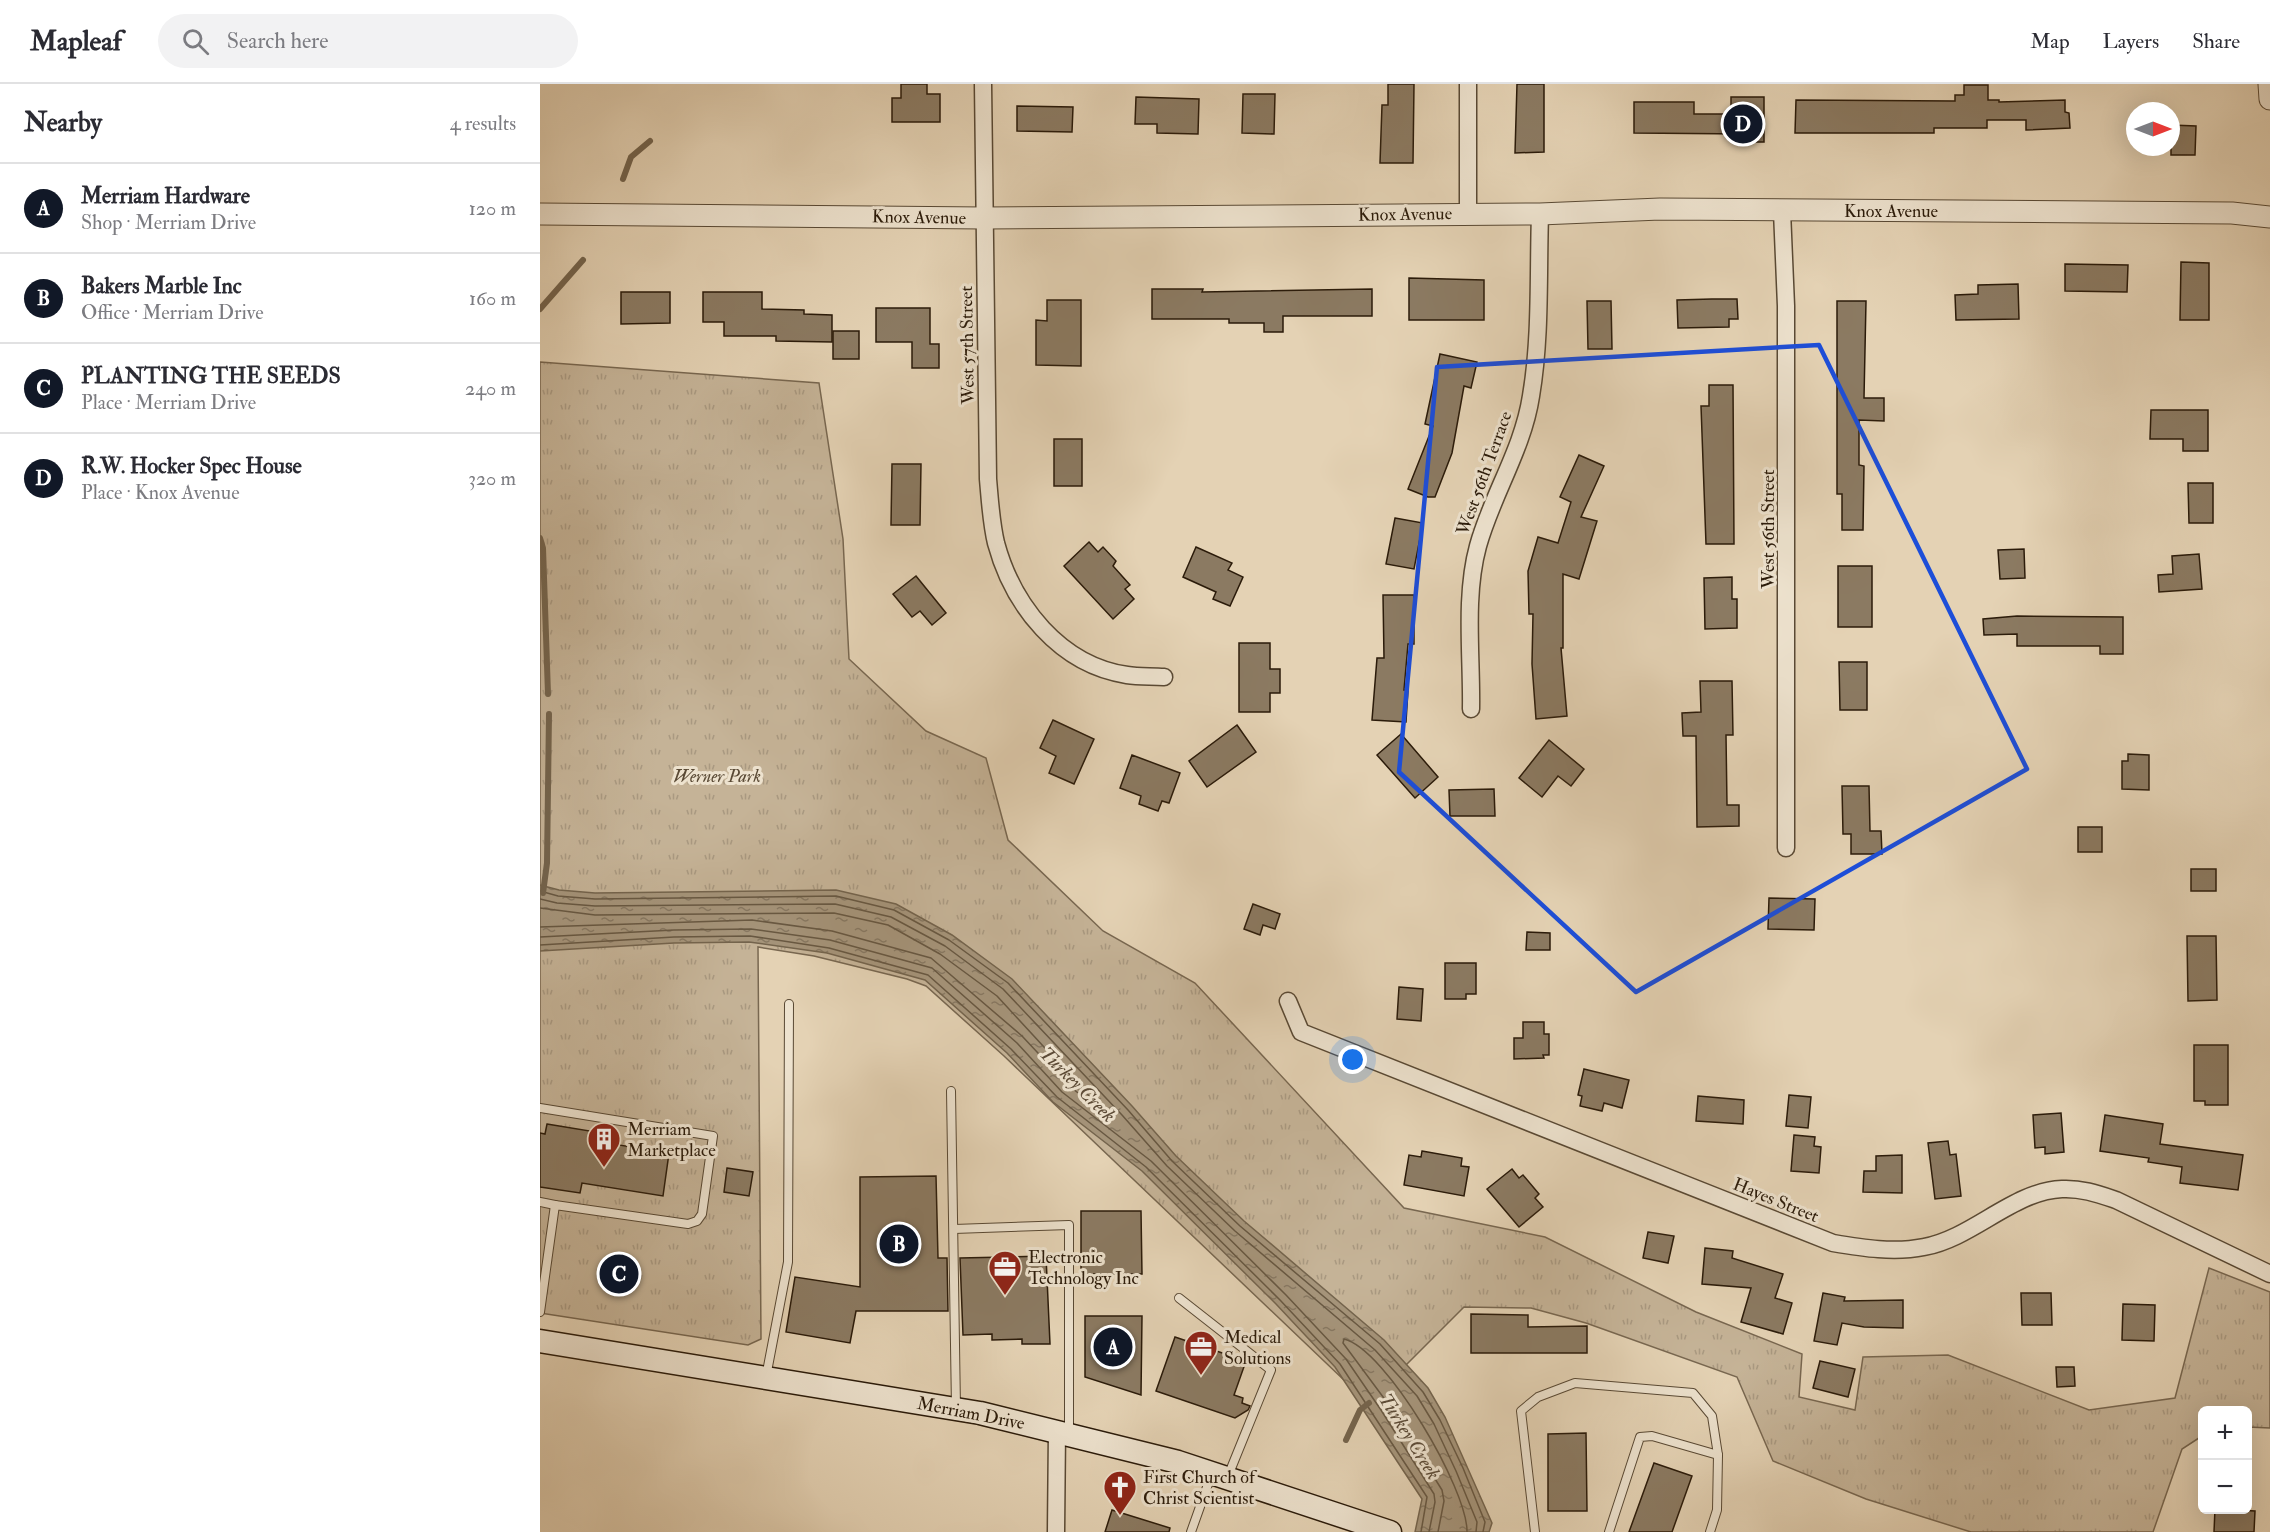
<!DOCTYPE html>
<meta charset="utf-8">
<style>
:root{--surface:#fff;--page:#f2f2f3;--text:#2b2b33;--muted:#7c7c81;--line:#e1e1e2;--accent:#111827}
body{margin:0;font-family:"IM FELL Double Pica",serif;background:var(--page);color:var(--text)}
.controls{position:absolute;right:18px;bottom:18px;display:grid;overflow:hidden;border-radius:9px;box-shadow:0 6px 24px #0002}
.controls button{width:54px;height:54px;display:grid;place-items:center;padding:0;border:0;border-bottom:2px solid var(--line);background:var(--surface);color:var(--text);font:30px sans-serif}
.compass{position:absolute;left:1586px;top:18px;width:54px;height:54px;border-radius:50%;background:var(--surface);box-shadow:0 6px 24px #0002;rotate:90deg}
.you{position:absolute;left:813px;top:976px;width:21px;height:21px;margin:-15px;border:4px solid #fff;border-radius:50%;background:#1a73e8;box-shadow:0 0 0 9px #1a73e833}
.badge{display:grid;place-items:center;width:39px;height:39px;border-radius:50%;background:var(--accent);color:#fff;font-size:20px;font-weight:700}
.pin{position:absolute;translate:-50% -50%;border:3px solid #fff;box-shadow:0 2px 6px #0006}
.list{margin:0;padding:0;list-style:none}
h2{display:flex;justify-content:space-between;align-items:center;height:78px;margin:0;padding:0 24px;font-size:26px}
h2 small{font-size:20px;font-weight:400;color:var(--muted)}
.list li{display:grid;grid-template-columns:39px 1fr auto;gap:18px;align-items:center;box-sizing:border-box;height:90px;padding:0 24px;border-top:2px solid var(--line)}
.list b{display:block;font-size:22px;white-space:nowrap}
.list p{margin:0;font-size:20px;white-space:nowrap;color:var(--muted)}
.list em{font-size:20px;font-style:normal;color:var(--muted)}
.icon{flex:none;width:33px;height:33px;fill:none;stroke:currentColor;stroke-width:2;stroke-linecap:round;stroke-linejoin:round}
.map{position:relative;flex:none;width:1730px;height:1448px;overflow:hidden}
header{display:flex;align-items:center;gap:36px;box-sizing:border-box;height:84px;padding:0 30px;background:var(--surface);border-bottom:2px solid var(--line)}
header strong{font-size:28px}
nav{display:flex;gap:33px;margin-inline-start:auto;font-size:21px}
.search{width:420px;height:54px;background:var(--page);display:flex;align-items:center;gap:15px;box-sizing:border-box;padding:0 21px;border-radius:33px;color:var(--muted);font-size:22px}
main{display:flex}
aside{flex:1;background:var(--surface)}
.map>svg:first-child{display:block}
</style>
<header>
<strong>Mapleaf</strong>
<div class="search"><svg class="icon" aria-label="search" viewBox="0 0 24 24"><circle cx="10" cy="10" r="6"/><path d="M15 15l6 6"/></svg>Search here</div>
<nav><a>Map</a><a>Layers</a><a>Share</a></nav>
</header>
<main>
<aside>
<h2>Nearby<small>4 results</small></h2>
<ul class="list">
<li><span class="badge">A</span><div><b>Merriam Hardware</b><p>Shop · Merriam Drive</p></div><em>120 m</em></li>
<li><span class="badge">B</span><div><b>Bakers Marble Inc</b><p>Office · Merriam Drive</p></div><em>160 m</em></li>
<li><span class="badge">C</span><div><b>PLANTING THE SEEDS</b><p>Place · Merriam Drive</p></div><em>240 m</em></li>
<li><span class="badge">D</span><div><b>R.W. Hocker Spec House</b><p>Place · Knox Avenue</p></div><em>320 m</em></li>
</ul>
</aside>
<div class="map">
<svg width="1730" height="1448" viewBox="0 0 1730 1448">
<defs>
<pattern id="park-tufts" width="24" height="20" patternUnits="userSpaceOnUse" patternTransform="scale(1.5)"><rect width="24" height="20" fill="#c5b397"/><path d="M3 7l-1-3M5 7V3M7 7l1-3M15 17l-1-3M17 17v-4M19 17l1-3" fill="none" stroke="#a99981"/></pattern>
<pattern id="water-ripples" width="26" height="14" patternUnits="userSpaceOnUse" patternTransform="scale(1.5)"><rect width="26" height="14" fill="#a5947a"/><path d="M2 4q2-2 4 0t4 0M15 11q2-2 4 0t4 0" fill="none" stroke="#877862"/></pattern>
</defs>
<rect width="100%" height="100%" fill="#e4d2b4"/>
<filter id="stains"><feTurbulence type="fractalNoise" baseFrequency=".00333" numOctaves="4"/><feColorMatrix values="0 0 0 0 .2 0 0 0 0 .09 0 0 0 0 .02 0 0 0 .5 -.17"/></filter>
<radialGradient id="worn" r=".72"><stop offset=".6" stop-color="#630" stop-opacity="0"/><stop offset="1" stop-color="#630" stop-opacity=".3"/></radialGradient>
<polygon fill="url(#park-tufts)" stroke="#786750" stroke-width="1.5" points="0,278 279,299 303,455 309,575 386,647 446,674 468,756 563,847 655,899 864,1124 1005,1153 1156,1228 1262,1270 1259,1313 1315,1326 1323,1273 1408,1271 1549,1326 1635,1314 1669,1184 1730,1208 1730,1344 1708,1343 1708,1326 1662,1326 1662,1352 1642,1365 1613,1448 1431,1448 1326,1415 1233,1377 1197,1293 1046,1239 991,1224 924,1223 828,1319 464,972 386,902 367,895 274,872 218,863 221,1255 208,1261 0,1229"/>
<polygon fill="url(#water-ripples)" stroke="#74644d" stroke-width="1.5" points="0,801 19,806 55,809 296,806 356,820 412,851 472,895 592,1022 636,1072 704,1137 844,1256 888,1304 905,1333 952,1439 949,1448 875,1448 882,1415 795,1283 736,1220 602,1087 513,1018 467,969 385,896 287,869 209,858 134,859 0,867"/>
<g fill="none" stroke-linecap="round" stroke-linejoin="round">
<g stroke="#685842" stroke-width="1.5">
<polyline points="0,807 18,812 55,815 296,812 354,826 409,856 468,899 588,1026 632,1077 700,1142 840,1260 883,1308 900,1336 923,1384 945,1438 943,1448"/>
<polyline points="0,815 17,819 55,822 295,820 351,833 405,862 463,905 582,1031 627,1082 695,1147 835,1266 877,1312 894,1340 916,1387 937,1438 936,1448"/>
<polyline points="0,824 55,831 294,829 348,841 400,870 457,912 551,1014 547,1016 528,1001 482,952 391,874 292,847 212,836 0,843"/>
<polyline points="0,853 134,846 211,845 290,856 392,884 477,959 522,1008 611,1077 746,1211 806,1275 841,1326 894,1410 895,1418 889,1448"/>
<polyline points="0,861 134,853 210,852 289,864 388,891 471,965 517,1013 606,1083 740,1216 800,1280 887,1413 881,1448"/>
<path d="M 898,1448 L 904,1417 L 902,1406 L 849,1321 L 803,1259 L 804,1255 C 846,1265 928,1406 927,1448"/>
</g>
<g stroke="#74644d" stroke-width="6">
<polyline points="83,95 91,73 110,57"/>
<polyline points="0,225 43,176"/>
<polyline points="0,454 3,464 8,610"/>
<polyline points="3,809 7,779 9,630"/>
<polyline points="806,1356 820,1326 829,1319"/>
</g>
</g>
<g fill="#8b7a62" stroke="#2b1b0a" stroke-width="1.5">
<polygon points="361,0 387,0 387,10 400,10 400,38 352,38 352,14 361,14"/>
<polygon points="848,0 874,0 873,79 840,79 842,21 848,21"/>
<polygon points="977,0 1004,0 1004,68 975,69"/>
<polygon points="1424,1 1448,1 1448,16 1459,16 1459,18 1525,16 1525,28 1529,29 1530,44 1486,46 1486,36 1447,36 1447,44 1394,44 1394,49 1255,49 1256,16 1415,17 1415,11 1424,11"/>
<polygon points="703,10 735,10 734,50 702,49"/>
<polygon points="596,13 659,15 658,50 617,49 617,40 595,40"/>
<polygon points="1191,13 1224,13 1224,58 1207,58 1207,50 1094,49 1094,18 1154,18 1154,30 1191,30"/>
<polygon points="477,22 533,23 532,48 477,47"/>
<polygon points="1631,41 1656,42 1655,71 1631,71"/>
<polygon points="1641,178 1669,179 1669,236 1640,236"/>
<polygon points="1525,180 1588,181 1587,208 1525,207"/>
<polygon points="869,194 944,196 944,236 869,236"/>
<polygon points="1478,200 1479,235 1416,236 1415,211 1438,210 1438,201"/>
<polygon points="612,205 663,205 662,208 832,205 832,232 743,232 743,248 724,248 724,239 689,239 689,235 612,235"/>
<polygon points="81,208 130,208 130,239 81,240"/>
<polygon points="163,208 222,208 222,225 264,226 264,230 292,231 292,258 236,257 236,252 184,252 184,238 163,238"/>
<polygon points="1172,215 1197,215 1198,235 1189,235 1189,243 1138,244 1137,216"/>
<polygon points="507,216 541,216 541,282 496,281 496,236 507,237"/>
<polygon points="1047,217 1071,217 1072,265 1048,265"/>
<polygon points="1297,217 1326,217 1324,314 1344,314 1344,337 1319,336 1319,381 1324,382 1323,446 1302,446 1302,410 1297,410"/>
<polygon points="336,224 390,224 390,260 399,260 399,284 372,284 372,258 336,258"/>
<rect x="293" y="247" width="26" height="28"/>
<polygon points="900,270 937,278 931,304 924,302 912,369 895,413 888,413 868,405 893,342 885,340"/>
<polygon points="1169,301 1193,301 1194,460 1166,460 1161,322 1169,322"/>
<polygon points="1611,326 1668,326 1668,367 1643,367 1643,355 1610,355"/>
<rect x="514" y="355" width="28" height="47"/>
<polygon points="1039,371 1064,382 1041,433 1057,437 1039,495 1023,490 1023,564 1021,564 1027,632 996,635 992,580 993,530 989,530 988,487 998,453 1018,459 1031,418 1020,413"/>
<polygon points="352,380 381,380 380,441 351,441"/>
<polygon points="1648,399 1673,399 1673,439 1649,439"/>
<polygon points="855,434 883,439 874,485 846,480"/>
<polygon points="549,458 558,468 563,463 576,477 573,482 590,501 585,505 594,515 573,535 524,482"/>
<polygon points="656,463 692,479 688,486 703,493 690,522 673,515 676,508 643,493"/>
<polygon points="1484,465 1485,494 1460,495 1458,466"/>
<polygon points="1659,470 1662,505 1619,508 1618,491 1633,490 1632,472"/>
<rect x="1298" y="482" width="34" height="61"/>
<polygon points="376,492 406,529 392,541 380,527 372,533 353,510"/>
<polygon points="1192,493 1192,515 1197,515 1197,544 1165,545 1164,494"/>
<polygon points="843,511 874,511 874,560 868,560 864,606 868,606 866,638 832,636 837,574 844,574"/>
<polygon points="1477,532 1583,533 1583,570 1560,570 1560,562 1477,562 1477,550 1444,551 1443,535"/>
<polygon points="699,559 730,559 730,585 740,585 740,609 730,609 730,628 699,628"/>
<polygon points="1299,578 1327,578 1327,626 1300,626"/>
<polygon points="1160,597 1192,597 1193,651 1186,651 1187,721 1199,721 1199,742 1157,743 1156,652 1143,652 1142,629 1161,628"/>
<polygon points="513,636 554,655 534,700 509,689 516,672 500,664"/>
<polygon points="697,641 716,668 667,703 649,677"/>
<polygon points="861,650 898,693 875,714 837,671"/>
<polygon points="1009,656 1044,685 1031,702 1018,692 1002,713 979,694"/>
<polygon points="1588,670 1609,671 1609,706 1582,705 1582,677 1588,677"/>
<polygon points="592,671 640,689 629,719 622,717 618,727 599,720 601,712 580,704"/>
<polygon points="1302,702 1329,702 1330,747 1341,747 1342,770 1311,770 1311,750 1303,750"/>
<polygon points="954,705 955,732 910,732 909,706"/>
<rect x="1538" y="743" width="24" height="25"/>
<rect x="1651" y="785" width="25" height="22"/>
<polygon points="1229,814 1275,815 1274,846 1228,845"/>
<polygon points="713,820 740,830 735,845 723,841 720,851 704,845"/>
<polygon points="987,848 1010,849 1010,866 986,866"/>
<polygon points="1647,852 1676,852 1677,916 1648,917"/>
<polygon points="905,879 936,879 936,910 926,910 926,915 905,915"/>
<polygon points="859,903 883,905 881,937 857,935"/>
<polygon points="983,938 1004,938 1004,950 1009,950 1009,971 1003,971 1004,974 974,975 974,954 983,954"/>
<polygon points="1654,961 1688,961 1688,1021 1665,1021 1665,1017 1654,1017"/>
<polygon points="1044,985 1089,996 1082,1024 1064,1019 1062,1027 1040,1022 1042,1012 1038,1011"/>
<polygon points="1249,1011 1271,1013 1268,1044 1246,1042"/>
<polygon points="1158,1012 1204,1016 1203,1040 1156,1037"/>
<polygon points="1521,1029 1524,1068 1505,1070 1505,1063 1495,1064 1493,1031"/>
<polygon points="1565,1031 1623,1040 1620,1060 1703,1071 1698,1106 1640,1099 1642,1083 1608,1078 1609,1074 1560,1067"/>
<polygon points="7,1040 50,1047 48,1056 129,1069 123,1112 42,1099 40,1109 0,1103 0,1049 5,1050"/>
<polygon points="1254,1051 1275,1053 1274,1062 1281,1063 1279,1089 1251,1087"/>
<polygon points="1408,1057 1410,1071 1416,1070 1421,1112 1395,1115 1388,1059"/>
<polygon points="882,1067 922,1074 921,1082 929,1083 924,1112 864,1101 869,1071 881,1073"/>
<polygon points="1362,1071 1362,1109 1323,1108 1324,1087 1336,1087 1336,1072"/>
<polygon points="187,1084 213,1088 209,1112 184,1108"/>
<polygon points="972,1085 979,1094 983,1091 999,1110 995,1114 1003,1123 979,1143 947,1105"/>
<polygon points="396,1092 398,1174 407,1174 408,1227 316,1227 310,1259 246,1248 255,1193 320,1203 320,1093"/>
<polygon points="541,1127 601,1127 602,1190 541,1190"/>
<polygon points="1108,1148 1134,1152 1128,1179 1103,1174"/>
<polygon points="1165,1164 1193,1167 1192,1174 1243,1190 1235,1214 1252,1219 1243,1250 1201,1238 1211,1204 1162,1200"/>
<polygon points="506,1172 510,1260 482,1260 482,1255 452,1256 452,1250 423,1251 420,1174"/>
<polygon points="1283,1209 1305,1213 1304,1217 1363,1216 1363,1244 1324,1243 1302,1239 1297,1261 1274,1257"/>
<polygon points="1481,1209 1511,1209 1512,1241 1482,1241"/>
<polygon points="1583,1220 1615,1221 1614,1257 1582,1256"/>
<polygon points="931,1230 988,1231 988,1243 1047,1242 1047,1269 931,1269"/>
<polygon points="545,1232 602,1232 601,1311 545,1293"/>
<polygon points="635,1253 706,1277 694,1311 703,1314 702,1319 710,1322 708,1326 695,1334 616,1307"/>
<polygon points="1280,1277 1315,1285 1308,1313 1273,1304"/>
<polygon points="1516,1283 1534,1283 1535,1302 1517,1303"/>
<polygon points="1046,1349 1047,1427 1008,1427 1008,1350"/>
<polygon points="1114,1379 1152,1392 1132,1448 1089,1448"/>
<polygon points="1675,1425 1715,1427 1714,1448 1674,1448"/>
<polygon points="572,1426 630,1444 629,1448 565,1448"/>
</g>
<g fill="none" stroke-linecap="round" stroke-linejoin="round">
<defs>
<g id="service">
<polyline points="411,1007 416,1324"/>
<polyline points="0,1024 173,1052 162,1130 157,1137 148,1140 15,1121 0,1228"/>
<polyline points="0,1118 15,1121"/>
<polyline points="414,1145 529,1141 529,1349"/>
<polyline points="639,1214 731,1286 688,1392"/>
<polyline points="226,1293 248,1178 249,920"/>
<polyline points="651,1448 672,1389"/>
<polyline points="995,1448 981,1327 998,1313 1035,1299 1153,1309 1172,1332 1178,1371 1177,1426 1170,1448"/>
<polyline points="1069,1448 1100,1353 1112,1352 1178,1371"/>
</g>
<g id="minor">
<path d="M 443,0 L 448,395 C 450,417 451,438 456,459 C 473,522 520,581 587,591 C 599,593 612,592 624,593"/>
<polyline points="928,0 928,129"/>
<polyline points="1242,127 1246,222 1246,764"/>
<path d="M 931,625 C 932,573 924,513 938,462 C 952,411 983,365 991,312 C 1001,253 998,190 1000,130"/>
<path d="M 748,917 L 761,948 L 1293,1159 C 1323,1164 1354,1169 1384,1163 C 1433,1154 1473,1107 1522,1105 C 1541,1104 1558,1110 1576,1116 L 1730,1190"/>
<polyline points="516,1448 517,1346"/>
</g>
<g id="tertiary">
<polyline points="1729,0 1730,15"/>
<polyline points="0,130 444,134 1000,130 1120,125 1692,129 1730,133"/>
</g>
<polyline id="secondary" points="0,1257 440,1329 638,1378 850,1448"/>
</defs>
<use href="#service" stroke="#594934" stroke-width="10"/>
<use href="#minor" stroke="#594934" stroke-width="19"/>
<use href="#tertiary" stroke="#594934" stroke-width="23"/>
<use href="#secondary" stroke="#2b1b0a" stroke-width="25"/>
<use href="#service" stroke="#ede2ce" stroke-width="8"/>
<use href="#minor" stroke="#ede2ce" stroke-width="16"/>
<use href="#tertiary" stroke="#ede2ce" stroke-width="21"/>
<use href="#secondary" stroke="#ede2ce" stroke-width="22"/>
</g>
<path fill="none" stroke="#1d4ed8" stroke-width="4.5" stroke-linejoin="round" d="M 1279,261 L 1487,685 L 1096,908 L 859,688 L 897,283 Z"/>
<defs>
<symbol id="building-pin" viewBox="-11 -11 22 30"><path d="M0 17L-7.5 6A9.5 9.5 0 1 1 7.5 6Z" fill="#8f2418" stroke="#ede2ce"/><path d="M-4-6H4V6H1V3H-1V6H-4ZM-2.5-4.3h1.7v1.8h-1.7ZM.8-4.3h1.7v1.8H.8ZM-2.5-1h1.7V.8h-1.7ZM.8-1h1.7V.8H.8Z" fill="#fff"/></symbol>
<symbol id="office-pin" viewBox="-11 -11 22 30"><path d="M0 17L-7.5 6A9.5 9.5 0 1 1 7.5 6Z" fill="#8f2418" stroke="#ede2ce"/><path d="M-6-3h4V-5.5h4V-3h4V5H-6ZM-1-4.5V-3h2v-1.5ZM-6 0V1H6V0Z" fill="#fff"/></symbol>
<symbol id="church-pin" viewBox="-11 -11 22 30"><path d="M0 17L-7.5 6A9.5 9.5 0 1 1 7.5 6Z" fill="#8f2418" stroke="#ede2ce"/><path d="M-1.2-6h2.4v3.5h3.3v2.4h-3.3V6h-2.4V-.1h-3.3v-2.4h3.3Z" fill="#fff"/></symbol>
</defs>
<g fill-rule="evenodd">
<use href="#building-pin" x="45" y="1036" width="38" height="52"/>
<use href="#office-pin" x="446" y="1164" width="38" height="52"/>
<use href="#office-pin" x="642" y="1244" width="38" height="52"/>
<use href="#church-pin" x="561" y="1384" width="38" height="52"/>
</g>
<g text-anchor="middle" stroke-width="6" stroke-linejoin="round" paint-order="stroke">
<g font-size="18" fill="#2b1b0a" stroke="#ede2ce">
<text x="1351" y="133">Knox Avenue</text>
<text transform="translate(865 130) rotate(-1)" y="6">Knox Avenue</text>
<text transform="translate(379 133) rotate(1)" y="6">Knox Avenue</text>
<text transform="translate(427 261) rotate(-91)" y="6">West 57th Street</text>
<text transform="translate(944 389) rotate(-70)" y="6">West 56th Terrace</text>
<text transform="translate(1228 445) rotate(-90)" y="6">West 56th Street</text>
<text transform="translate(1236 1116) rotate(22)" y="6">Hayes Street</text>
<text transform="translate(431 1329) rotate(11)" y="6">Merriam Drive</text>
</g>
<g font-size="18" font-style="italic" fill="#594934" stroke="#ede2ce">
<text x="177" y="698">Werner Park</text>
</g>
<g font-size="18" fill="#2b1b0a" stroke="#ede2ce" text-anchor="start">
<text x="87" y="1051">Merriam<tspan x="87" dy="21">Marketplace</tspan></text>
<text x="488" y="1179">Electronic<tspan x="488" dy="21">Technology Inc</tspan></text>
<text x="684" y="1259">Medical<tspan x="684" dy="21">Solutions</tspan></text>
<text x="603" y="1399">First Church of<tspan x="603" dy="21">Christ Scientist</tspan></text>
</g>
<g font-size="20" font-style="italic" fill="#5c4b37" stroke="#ede2ce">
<text transform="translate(538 1000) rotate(45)" y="7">Turkey Creek</text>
<text transform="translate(870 1352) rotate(58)" y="7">Turkey Creek</text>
</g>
</g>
<rect width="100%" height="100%" filter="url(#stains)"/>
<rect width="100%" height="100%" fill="url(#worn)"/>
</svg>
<div class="controls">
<button>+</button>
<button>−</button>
</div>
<svg class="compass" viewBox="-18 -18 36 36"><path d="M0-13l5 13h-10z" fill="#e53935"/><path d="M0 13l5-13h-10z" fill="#7c7c81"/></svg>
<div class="you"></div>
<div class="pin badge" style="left:573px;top:1263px">A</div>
<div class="pin badge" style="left:359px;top:1160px">B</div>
<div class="pin badge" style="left:79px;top:1190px">C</div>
<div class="pin badge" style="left:1203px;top:40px">D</div>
</div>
</main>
